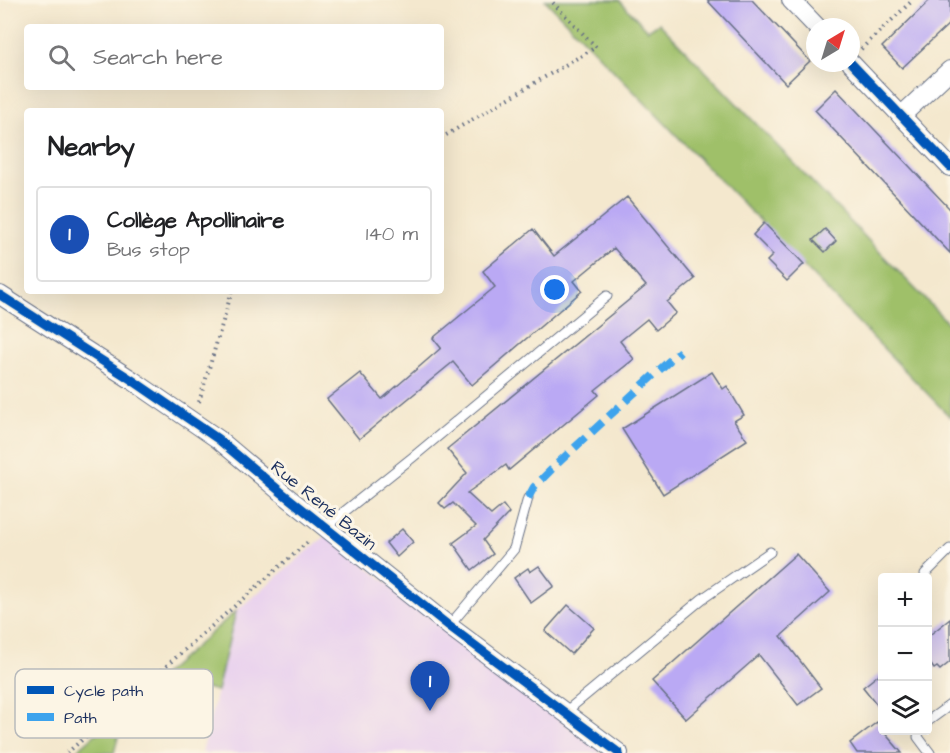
<!DOCTYPE html>
<meta charset="utf-8">
<style>
:root{--surface:#fff;--page:#f6f6f6;--text:#202124;--muted:#757577;--line:#e0e0e0;--accent:#d1495b}
body{margin:0;font-family:"Architects Daughter",sans-serif;background:var(--page);color:var(--text)}
.controls{position:absolute;right:18px;bottom:18px;display:grid;overflow:hidden;border-radius:6px;box-shadow:0 6px 24px #0002}
.controls button{width:54px;height:54px;display:grid;place-items:center;padding:0;border:0;border-bottom:2px solid var(--line);background:var(--surface);color:var(--text);font:30px sans-serif}
.compass{position:absolute;left:806px;top:18px;width:54px;height:54px;border-radius:50%;background:var(--surface);box-shadow:0 6px 24px #0002;rotate:38deg}
.you{position:absolute;left:555px;top:290px;width:21px;height:21px;margin:-15px;border:4px solid #fff;border-radius:50%;background:#1a73e8;box-shadow:0 0 0 9px #1a73e833}
.badge{display:grid;place-items:center;width:39px;height:39px;border-radius:50%;background:var(--accent);color:#fff;font-size:20px;font-weight:700}
.pin{position:absolute;translate:-50% -50px;filter:drop-shadow(0 2px 3px #0008)}
.pin::after{content:'';position:absolute;top:32px;width:21px;height:18px;background:inherit;clip-path:polygon(0 0,100% 0,50% 100%)}
.list{margin:0;padding:0;list-style:none}
h2{display:flex;justify-content:space-between;align-items:center;height:78px;margin:0;padding:0 24px;font-size:26px}
h2 small{font-size:20px;font-weight:400;color:var(--muted)}
.list li{display:grid;grid-template-columns:39px 1fr auto;gap:18px;align-items:center;box-sizing:border-box;height:96px;margin:0 12px 12px;padding:0 12px;border:2px solid var(--line);border-radius:6px}
.list b{display:block;font-size:22px;white-space:nowrap}
.list p{margin:0;font-size:20px;white-space:nowrap;color:var(--muted)}
.list em{font-size:20px;font-style:normal;color:var(--muted)}
.icon{flex:none;width:33px;height:33px;fill:none;stroke:currentColor;stroke-width:2;stroke-linecap:round;stroke-linejoin:round}
.map{position:relative;flex:none;width:950px;height:753px;overflow:hidden}
.search{position:absolute;background:var(--surface);box-shadow:0 6px 24px #0002;left:24px;top:24px;width:420px;height:66px;display:flex;align-items:center;gap:15px;box-sizing:border-box;padding:0 21px;border-radius:6px;color:var(--muted);font-size:22px}
.panel{position:absolute;background:var(--surface);box-shadow:0 6px 24px #0002;left:24px;top:108px;width:420px;height:186px;border-radius:6px}
.map>svg:first-child{display:block}
</style>
<div class="map">
<svg width="950" height="753" viewBox="0 0 950 753">
<rect width="100%" height="100%" fill="#fcf5e5"/>
<filter id="ink" filterUnits="userSpaceOnUse"><feTurbulence type="fractalNoise" baseFrequency=".0167" numOctaves="2"/><feDisplacementMap in="SourceGraphic" scale="12" xChannelSelector="R" yChannelSelector="G"/><feConvolveMatrix kernelMatrix="1 2 1 2 8 2 1 2 1" color-interpolation-filters="sRGB"/></filter>
<filter id="wash" filterUnits="userSpaceOnUse"><feTurbulence type="fractalNoise" baseFrequency=".008" numOctaves="4" result="noise"/><feDisplacementMap in="SourceGraphic" scale="24" xChannelSelector="R" yChannelSelector="G"/><feGaussianBlur stdDeviation="1.35" result="paint"/><feColorMatrix in="noise" values="0 0 0 0 0 0 0 0 0 0 0 0 0 0 0 0 0 1.4 0 .05"/><feComposite in="paint" operator="in"/></filter>
<g filter="url(#wash)">
<rect width="100%" height="100%" fill="#f4e8ce"/>
<polygon fill="#e9d2ee" points="327,535 602,753 202,753 236,611"/>
<g fill="#9fc069" stroke="#5d7864" stroke-width="1.5">
<polygon points="545,0 619,0 648,30 659,23 950,325 950,417"/>
<polygon points="236,611 217,691 168,678 122,722 114,753 74,753"/>
</g>
<g id="blocks">
<g fill="#baa9f4">
<polygon points="707,0 752,0 810,61 786,84"/>
<polygon points="930,0 950,0 950,23 902,68 882,47"/>
<polygon points="836,89 950,209 950,253 815,110"/>
<polygon points="627,197 695,279 667,302 676,313 656,330 647,319 620,341 634,359 595,390 599,395 509,470 506,465 467,493 491,515 503,505 509,513 483,540 493,554 472,570 453,543 476,526 453,503 445,509 439,503 467,473 447,449 646,286 614,248 574,281 582,291 472,385 453,362 359,439 327,399 360,373 382,399 441,348 433,338 495,287 483,271 533,229 554,256"/>
<polygon points="764,223 804,264 787,281 767,261 773,255 753,235"/>
<polygon points="825,229 836,241 825,252 813,240"/>
<polygon points="712,372 723,389 727,386 744,415 734,421 747,440 663,494 622,429"/>
<polygon points="402,529 413,542 397,557 386,543"/>
<polygon points="796,554 830,592 781,636 821,688 798,705 759,655 686,719 652,681"/>
<polygon points="539,566 554,586 531,603 514,578 528,568 530,572"/>
<polygon points="568,605 594,628 571,654 545,631"/>
<polygon points="950,619 950,662 940,670 937,667 934,669 927,659 927,637"/>
<polygon points="882,672 882,711 863,687"/>
<polygon points="877,722 882,730 902,753 857,753 850,743"/>
</g>
</g>
</g>
<g filter="url(#ink)">
<use href="#blocks" fill-opacity="0" stroke="#677085" stroke-width="1.5"/>
<g fill="none" stroke-linecap="round" stroke-linejoin="round">
<defs>
<g id="lane">
<polyline points="325,527 413,457 607,296"/>
<polyline points="925,574 950,549"/>
<polyline points="449,626 514,549 528,498"/>
<polyline points="564,713 702,599 770,552"/>
<polyline points="928,721 950,705"/>
<polyline points="919,730 918,737 930,753"/>
</g>
<g id="street">
<polyline points="791,0 817,27"/>
<polyline points="851,63 950,167"/>
<polyline points="901,116 950,70"/>
<polyline points="0,295 132,380 218,439 281,492 449,626 619,753"/>
</g>
</defs>
<use href="#lane" stroke="#677085" stroke-width="11"/>
<use href="#street" stroke="#677085" stroke-width="20"/>
<g stroke="#677085" stroke-width="4" stroke-dasharray="1.5 4.5" stroke-linecap="butt">
<polyline points="861,49 913,0"/>
<polyline points="441,138 596,47 550,0"/>
<polyline points="199,402 232,291"/>
<polyline points="67,753 310,540"/>
</g>
<use href="#lane" stroke="#fff" stroke-width="9"/>
<use href="#street" stroke="#fff" stroke-width="18"/>
<polyline stroke="#3da3ed" stroke-width="8" stroke-dasharray="15 8" stroke-linecap="butt" points="528,498 534,487 558,463 680,351"/>
<defs>
<g id="cycleway">
<polyline points="851,63 950,167"/>
<polyline points="0,295 132,380 218,439 281,492 449,626 619,753"/>
</g>
</defs>
<use href="#cycleway" stroke="#fcf5e5" stroke-width="13"/>
<use href="#cycleway" stroke="#0057b8" stroke-width="9"/>
</g>
</g>
<g text-anchor="middle" stroke-width="6" stroke-linejoin="round" paint-order="stroke">
<g font-size="18" fill="#1b2f5e" stroke="#fcf5e5">
<text transform="translate(324 505) rotate(39)" y="6">Rue René Bazin</text>
</g>
</g>
<rect x="15" y="669" width="198" height="69" rx="9" fill="#fcf5e5" stroke="#b8babc" stroke-width="1.5"/>
<rect x="27" y="686" width="27" height="8" fill="#0057b8"/>
<rect x="27" y="713" width="27" height="8" fill="#3da3ed"/>
<g font-size="16" fill="#1b2f5e">
<text x="64" y="696">Cycle path</text>
<text x="64" y="723">Path</text>
</g>
</svg>
<div class="controls">
<button>+</button>
<button>−</button>
<button><svg class="icon" aria-label="layers" viewBox="0 0 24 24"><path d="M12 4l9 5-9 5-9-5zM3 14l9 5 9-5"/></svg></button>
</div>
<svg class="compass" viewBox="-18 -18 36 36"><path d="M0-13l5 13h-10z" fill="#e53935"/><path d="M0 13l5-13h-10z" fill="#757577"/></svg>
<div class="you"></div>
<div class="pin badge" style="left:430px;top:711px;background:#1a4fb4">1</div>
<div class="search"><svg class="icon" aria-label="search" viewBox="0 0 24 24"><circle cx="10" cy="10" r="6"/><path d="M15 15l6 6"/></svg>Search here</div>
<section class="panel">
<h2>Nearby<small></small></h2>
<ul class="list">
<li><span class="badge" style="background:#1a4fb4">1</span><div><b>Collège Apollinaire</b><p>Bus stop</p></div><em>140 m</em></li>
</ul>
</section>
</div>
